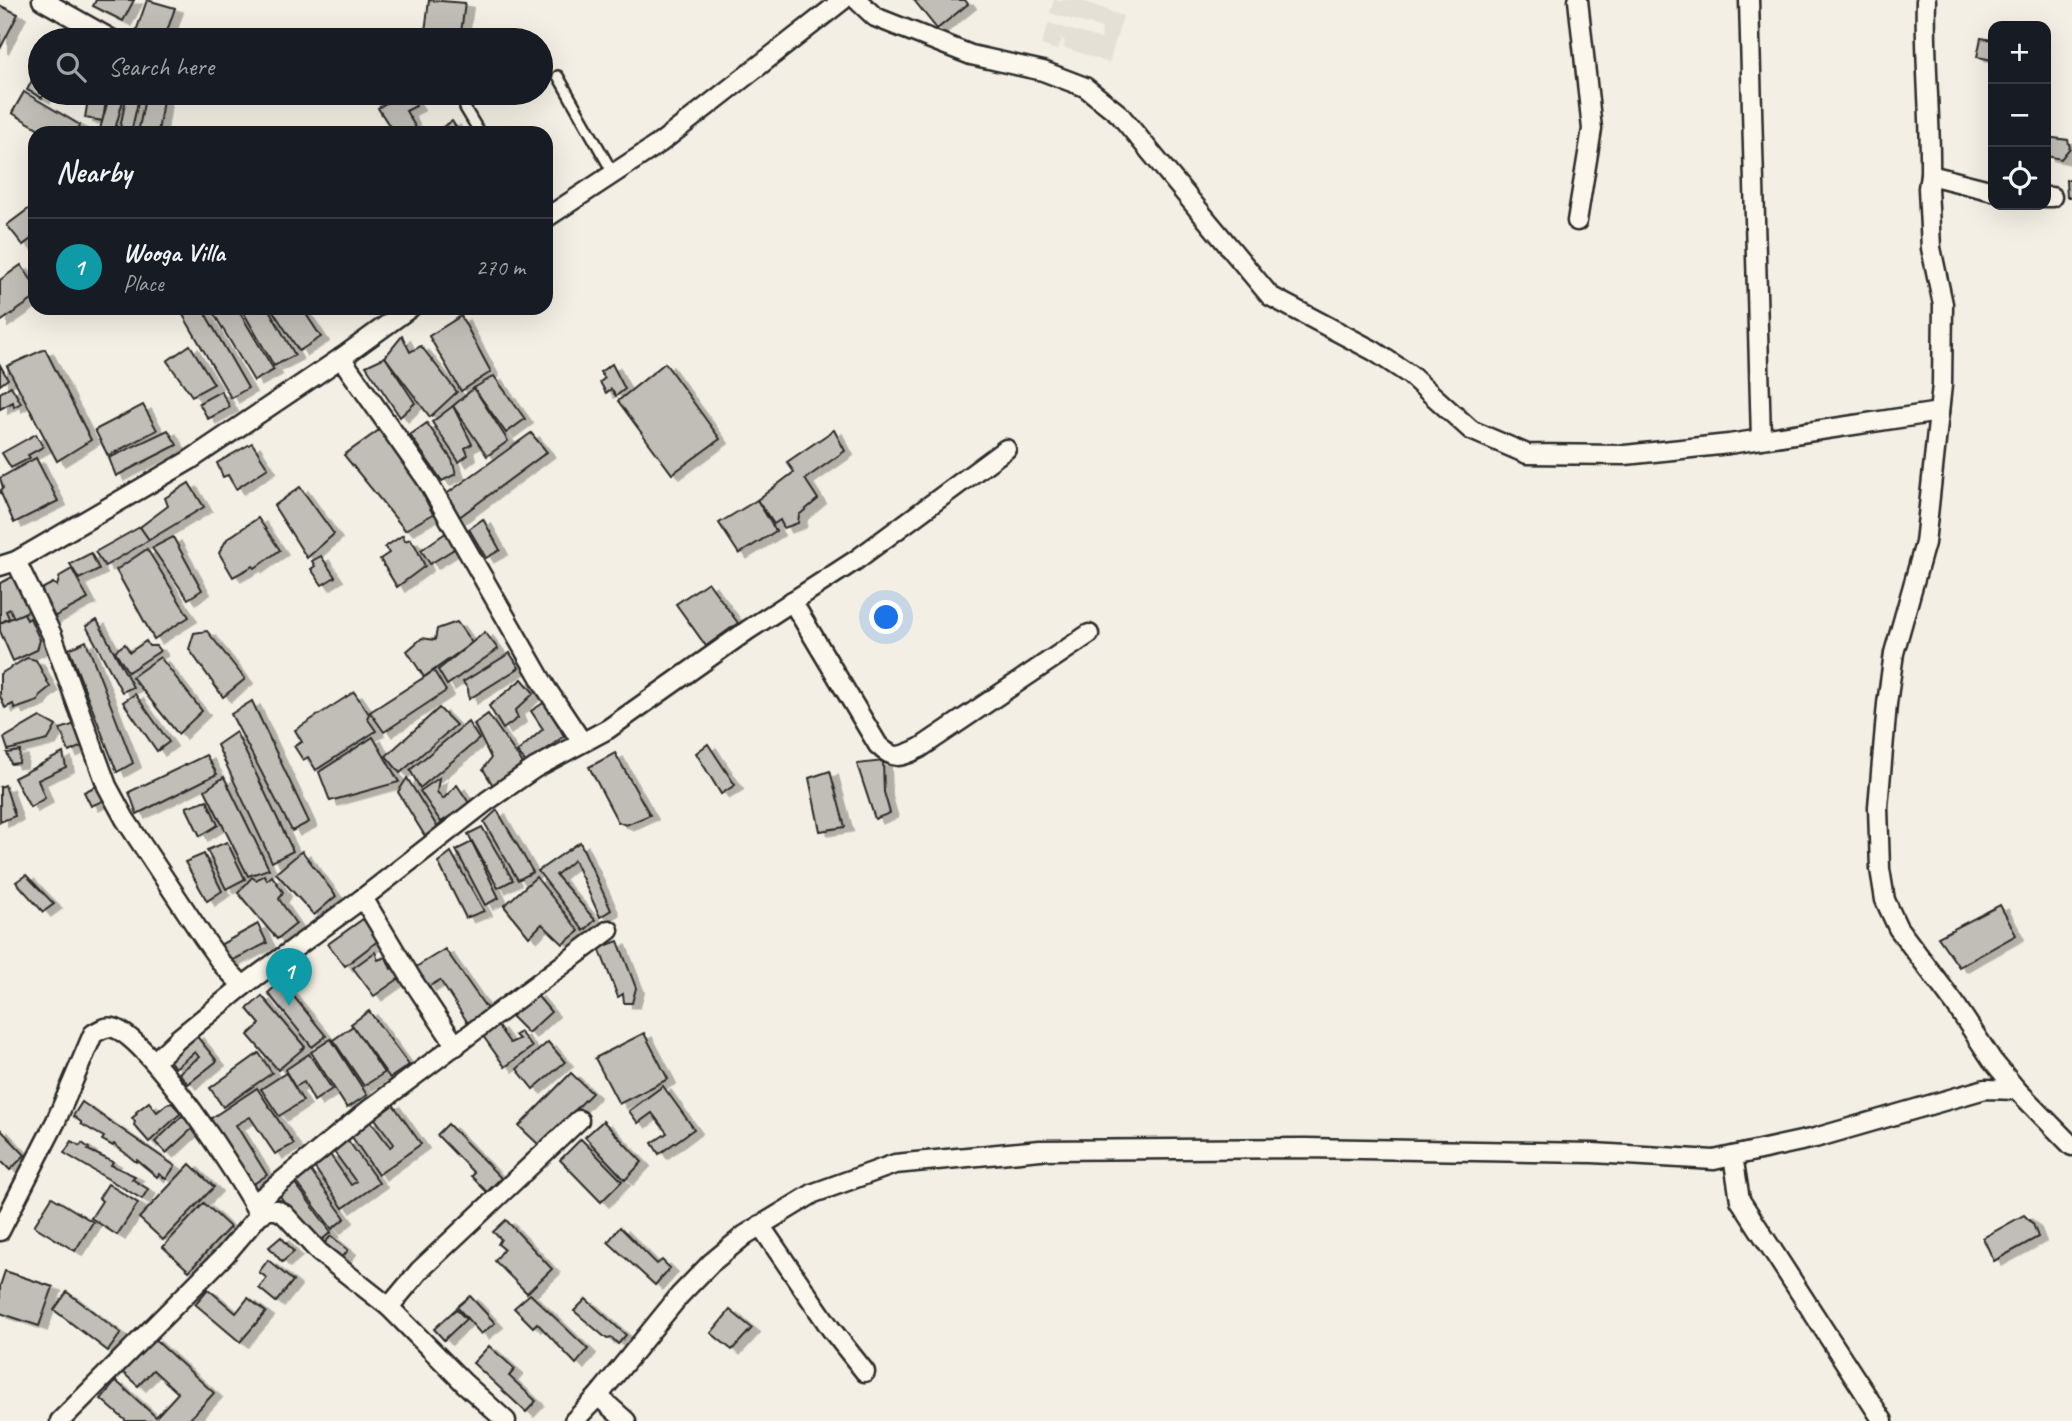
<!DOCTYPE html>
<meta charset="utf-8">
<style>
:root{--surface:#171b24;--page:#20242c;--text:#f1f3f6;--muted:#9ea1a6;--line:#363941;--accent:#1a73e8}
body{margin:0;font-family:Caveat,sans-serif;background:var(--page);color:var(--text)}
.controls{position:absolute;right:21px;top:21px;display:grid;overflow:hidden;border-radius:14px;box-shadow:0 7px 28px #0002}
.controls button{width:63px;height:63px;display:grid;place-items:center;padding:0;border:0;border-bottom:2px solid var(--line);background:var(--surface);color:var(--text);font:35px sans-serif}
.you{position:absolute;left:887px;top:618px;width:24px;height:24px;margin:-18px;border:5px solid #fff;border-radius:50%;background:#1a73e8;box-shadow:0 0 0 10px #1a73e833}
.badge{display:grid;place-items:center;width:46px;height:46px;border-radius:50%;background:var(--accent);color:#fff;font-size:23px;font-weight:700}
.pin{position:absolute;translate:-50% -58px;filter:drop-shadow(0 2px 4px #0008)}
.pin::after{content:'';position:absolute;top:37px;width:24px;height:21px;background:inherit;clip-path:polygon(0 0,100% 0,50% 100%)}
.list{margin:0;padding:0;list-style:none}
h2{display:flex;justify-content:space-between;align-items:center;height:91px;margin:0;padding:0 28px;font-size:30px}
h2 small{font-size:23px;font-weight:400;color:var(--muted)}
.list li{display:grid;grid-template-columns:46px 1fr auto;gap:21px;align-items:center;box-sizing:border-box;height:98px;padding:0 28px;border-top:2px solid var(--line)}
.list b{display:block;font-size:26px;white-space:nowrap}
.list p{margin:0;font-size:23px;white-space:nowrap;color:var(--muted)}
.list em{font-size:23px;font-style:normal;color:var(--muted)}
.icon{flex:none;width:38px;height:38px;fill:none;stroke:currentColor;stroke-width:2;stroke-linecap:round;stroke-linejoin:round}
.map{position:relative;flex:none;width:2072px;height:1421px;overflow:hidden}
.search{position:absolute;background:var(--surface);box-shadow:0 7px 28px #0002;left:28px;top:28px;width:525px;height:77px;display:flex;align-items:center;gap:18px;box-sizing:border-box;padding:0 24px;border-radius:38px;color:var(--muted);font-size:26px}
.panel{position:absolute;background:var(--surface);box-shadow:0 7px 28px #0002;left:28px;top:126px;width:525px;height:189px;border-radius:21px}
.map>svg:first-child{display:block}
</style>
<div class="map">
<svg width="2072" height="1421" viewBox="0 0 2072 1421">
<defs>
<filter id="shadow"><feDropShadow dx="8" dy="4.5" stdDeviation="0" flood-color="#0004"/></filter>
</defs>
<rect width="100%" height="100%" fill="#f3efe4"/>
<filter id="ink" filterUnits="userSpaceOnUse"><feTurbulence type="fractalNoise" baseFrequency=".0143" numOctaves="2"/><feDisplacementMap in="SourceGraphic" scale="14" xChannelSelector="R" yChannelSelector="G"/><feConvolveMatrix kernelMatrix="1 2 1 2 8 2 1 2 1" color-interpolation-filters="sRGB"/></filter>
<g filter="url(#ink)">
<polygon fill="#e4e0d6" points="1054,0 1080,0 1123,16 1109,63 1063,47 1065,42 1058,34 1062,40 1057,50 1041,45 1049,23 1101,39 1102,28 1050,13"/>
<g fill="#c0beb6" stroke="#2b2b2b" stroke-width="2" filter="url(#shadow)">
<polygon points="96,0 134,0 123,21 93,6"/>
<polygon points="147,0 175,8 164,40 133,40"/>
<polygon points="429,0 465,3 460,40 424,40"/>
<polygon points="914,0 965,0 968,4 937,29"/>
<polygon points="1,6 18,14 0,49 0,8"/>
<polygon points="1981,38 1993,40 1993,60 1977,57"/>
<polygon points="40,65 40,93 45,93 42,98 27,90"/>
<polygon points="24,92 80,125 75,133 46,133 12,113"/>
<polygon points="89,93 107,93 103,121 85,118"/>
<polygon points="110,93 125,93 114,133 100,129"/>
<polygon points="127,93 140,93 131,133 119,133"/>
<polygon points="146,93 164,93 158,133 138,133"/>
<polygon points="403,93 408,93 416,106 406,111 419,133 394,133 378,108"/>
<polygon points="452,121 460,133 433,133"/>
<polygon points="2046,137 2068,140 2070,148 2061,159 2046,156"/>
<polygon points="2066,180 2072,180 2072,197 2067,197"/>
<polygon points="35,204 35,236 23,245 7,225"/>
<polygon points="21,265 35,285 35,298 0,322 0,280"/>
<polygon points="179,308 202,308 248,388 231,398"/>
<polygon points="237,308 274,370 254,381 211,309"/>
<polygon points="241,308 268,308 295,355 274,366"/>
<polygon points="271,308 302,308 321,337 299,351"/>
<polygon points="461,316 491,372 461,391 429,336"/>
<polygon points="402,336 410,352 421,346 457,392 430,417 385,357"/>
<polygon points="190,345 214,384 192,396 167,361"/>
<polygon points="45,349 91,440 57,461 7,366"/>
<polygon points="385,357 415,403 400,417 366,366"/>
<polygon points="665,363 720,439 672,474 618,401"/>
<polygon points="612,364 625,389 616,396 611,389 606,393 600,382 605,378 600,372"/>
<polygon points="0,365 8,379 0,385"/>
<polygon points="494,376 525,419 506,433 474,388"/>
<polygon points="11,386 21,403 14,407 13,402 0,409 0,393"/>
<polygon points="474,388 508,441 487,456 453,406"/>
<polygon points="221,391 230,407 208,419 199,403"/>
<polygon points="143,405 157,430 108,456 95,430"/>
<polygon points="453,406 472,444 465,448 468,455 459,462 432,422"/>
<polygon points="427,423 452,460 456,474 442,481 410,435"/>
<polygon points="382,428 412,473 433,514 405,530 344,455"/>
<polygon points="168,430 177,445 116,476 109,458"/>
<polygon points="834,430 845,451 805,479 818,499 799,515 798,523 784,528 780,520 774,524 757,500 794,472 787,462"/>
<polygon points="531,433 547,452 458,518 445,495"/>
<polygon points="36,434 43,447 28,455 30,458 11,468 2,453"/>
<polygon points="252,443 268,468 236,489 228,475 223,477 217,463"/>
<polygon points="36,458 58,501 14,523 0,491 3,488 0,478"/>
<polygon points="189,483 204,507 149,540 140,527 168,506 165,498"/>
<polygon points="300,487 334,534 307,558 274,506"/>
<polygon points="757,500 776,531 739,554 719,523"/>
<polygon points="258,518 280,550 255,568 253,566 233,577 219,553 227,539"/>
<polygon points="483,519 500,550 486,558 469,529"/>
<polygon points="140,527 149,540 105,566 95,552"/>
<polygon points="447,532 454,549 430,564 421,550"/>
<polygon points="403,535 405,541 410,539 416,547 425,566 397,587 380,559 389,553 385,547"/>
<polygon points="173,537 202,590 188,599 152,548"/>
<polygon points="147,549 189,617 154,639 116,570"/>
<polygon points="91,553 99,569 79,579 70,564"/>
<polygon points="321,556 335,577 322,585 311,569 315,566 312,561"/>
<polygon points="72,569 88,599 50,619 36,592 53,583 57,586 60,576"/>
<polygon points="18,574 34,608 14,618 10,609 6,611 9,618 0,623 0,583"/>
<polygon points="708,582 738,623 706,646 676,604"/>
<polygon points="24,613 27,620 30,618 40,640 37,650 13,661 0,631 0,623"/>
<polygon points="97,620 133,687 122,692 86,626"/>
<polygon points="457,622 472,643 424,677 407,651 422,638 435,640 437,629"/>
<polygon points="207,631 245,679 223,697 189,649 194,633"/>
<polygon points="485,632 498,649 447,685 438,670"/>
<polygon points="86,641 133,763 117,772 69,649"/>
<polygon points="146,641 149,646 156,646 160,651 128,672 115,651 125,644 130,652"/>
<polygon points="510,653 519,668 469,699 468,689 463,682"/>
<polygon points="160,657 202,711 178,734 132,677"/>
<polygon points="27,658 36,660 50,687 40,695 38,701 15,709 13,704 5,708 0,696 0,674"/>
<polygon points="434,671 446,691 384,732 370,712"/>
<polygon points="522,679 534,693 515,711 518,718 503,729 489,706"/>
<polygon points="354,692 369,714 367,718 376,731 316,770 308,757 303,760 294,746 302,742 295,730"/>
<polygon points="135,694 169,742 157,751 123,702"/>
<polygon points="252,701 309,822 292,831 231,714"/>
<polygon points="545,702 564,736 527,764 517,752 543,729 531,711"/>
<polygon points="439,708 456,725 400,773 386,756"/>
<polygon points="488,714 524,765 494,787 483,769 491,758 474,724"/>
<polygon points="40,717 56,726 48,740 8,750 4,738"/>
<polygon points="468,722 479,739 420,788 410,770"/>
<polygon points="78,723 84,745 69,752 60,729"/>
<polygon points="236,732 293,851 272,862 217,745"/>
<polygon points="373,737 399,782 330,801 319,772"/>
<polygon points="708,744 735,785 721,794 696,753"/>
<polygon points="20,751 19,763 11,764 7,753"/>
<polygon points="63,753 66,767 38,780 45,798 30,807 14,778"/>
<polygon points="615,753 650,815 626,825 618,822 589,767"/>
<polygon points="206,755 217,774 137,814 129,792"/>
<polygon points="883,761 884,792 890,813 875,819 857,764"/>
<polygon points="830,771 845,827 820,831 809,778"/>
<polygon points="224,777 269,869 248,876 205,790"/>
<polygon points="407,778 438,828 425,836 398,792"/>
<polygon points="439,778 437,792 443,799 457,785 469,803 441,822 420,791"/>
<polygon points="106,781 110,798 91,806 84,792"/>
<polygon points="5,785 15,816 0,822 0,787"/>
<polygon points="207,800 218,825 200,836 186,807"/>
<polygon points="497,810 533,872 518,880 484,822"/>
<polygon points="482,827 513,880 498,888 468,834"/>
<polygon points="227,842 245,879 226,889 207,850"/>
<polygon points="472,842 499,898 485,905 456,850"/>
<polygon points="580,842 611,910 600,917 574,860 556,875 595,920 584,931 538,871"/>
<polygon points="302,851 336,896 314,915 276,873"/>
<polygon points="451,852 484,911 466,918 438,862"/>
<polygon points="204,854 222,891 207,901 185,862"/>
<polygon points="26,875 54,904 43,912 16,882"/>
<polygon points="264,875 267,880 272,876 283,892 279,899 296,924 277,939 238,893 252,877 256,880"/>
<polygon points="536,877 579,931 563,944 542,924 529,937 504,906"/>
<polygon points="2000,905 2016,935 1959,967 1938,937"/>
<polygon points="363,919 379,940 345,966 328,944"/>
<polygon points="258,924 267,943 225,964 218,946"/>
<polygon points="618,941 636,988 632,1003 624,1003 623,994 618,997 599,948"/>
<polygon points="445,949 487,1009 468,1023 440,980 428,987 416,967"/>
<polygon points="375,952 378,960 386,957 391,969 398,966 404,975 374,996 353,968"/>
<polygon points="281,981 326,1036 312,1047 268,993"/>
<polygon points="535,993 551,1012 528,1033 511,1016"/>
<polygon points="262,996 305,1047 278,1070 248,1035 260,1024 247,1009"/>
<polygon points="369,1011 409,1065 390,1078 351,1024"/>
<polygon points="497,1025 510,1043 519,1039 515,1035 520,1032 532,1047 505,1067 483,1036"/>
<polygon points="353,1026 384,1073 364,1086 333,1040"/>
<polygon points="644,1033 668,1079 619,1104 595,1058"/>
<polygon points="195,1034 217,1061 188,1084 179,1073 199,1057 195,1052 175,1068 167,1057"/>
<polygon points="331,1039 367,1095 347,1108 311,1052"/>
<polygon points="548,1042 565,1062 533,1089 517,1069"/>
<polygon points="259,1053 272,1073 223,1107 210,1088"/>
<polygon points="309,1054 332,1089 314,1101 304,1082 295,1087 285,1070"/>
<polygon points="286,1073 303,1101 279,1116 261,1089"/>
<polygon points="571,1073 592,1093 540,1146 519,1126"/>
<polygon points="663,1086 694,1129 659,1154 652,1143 667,1133 652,1113 638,1123 629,1111"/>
<polygon points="257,1088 294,1144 275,1154 250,1117 236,1125 267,1175 249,1187 207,1121"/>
<polygon points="82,1102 175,1166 166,1179 159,1174 157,1177 137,1160 136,1162 114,1144 113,1146 102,1140 104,1137 81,1124 81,1122 73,1116"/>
<polygon points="149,1102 157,1112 167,1104 172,1103 181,1113 149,1142 134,1125 135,1122 132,1118 137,1114 136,1112"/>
<polygon points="392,1103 421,1144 378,1175 350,1134 369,1119 390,1147 394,1144 373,1116"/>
<polygon points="183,1115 194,1127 166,1153 155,1142"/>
<polygon points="603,1121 642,1162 625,1180 585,1137"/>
<polygon points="448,1124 501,1178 487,1192 471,1176 474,1173 437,1135"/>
<polygon points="0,1129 25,1155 10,1170 0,1160"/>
<polygon points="347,1139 379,1183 343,1208 312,1164 329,1153 351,1185 356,1182 332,1149"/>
<polygon points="581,1139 622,1181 601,1202 560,1160"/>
<polygon points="72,1141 80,1146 82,1143 89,1148 88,1150 113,1162 111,1165 135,1176 132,1179 148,1189 142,1199 64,1153"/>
<polygon points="190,1164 214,1187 163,1240 139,1218"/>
<polygon points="310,1170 345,1218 332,1229 295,1180"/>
<polygon points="295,1183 331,1232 317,1244 279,1195"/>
<polygon points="108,1184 138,1203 117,1235 91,1218 102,1201 99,1198"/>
<polygon points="52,1197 93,1222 75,1251 34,1226"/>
<polygon points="204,1203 230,1227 189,1271 163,1247"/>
<polygon points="2024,1215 2033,1224 2038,1237 1994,1261 1983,1238"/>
<polygon points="506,1220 552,1269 527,1293 495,1261 504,1249 498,1244 501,1239 493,1232"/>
<polygon points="620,1227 657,1264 662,1260 670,1268 655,1285 608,1242"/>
<polygon points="331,1236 348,1250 339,1262 321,1247"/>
<polygon points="281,1237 294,1252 282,1262 269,1247"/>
<polygon points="268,1260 293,1281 276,1302 259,1288 267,1278 259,1272"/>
<polygon points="5,1271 53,1287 39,1326 0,1313 0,1286"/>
<polygon points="208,1289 236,1313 248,1298 266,1312 240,1342 195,1304"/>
<polygon points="67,1292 121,1333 108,1351 54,1310"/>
<polygon points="530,1294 588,1349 576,1364 537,1323 533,1327 514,1308"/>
<polygon points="470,1296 495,1323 481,1334 457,1307"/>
<polygon points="586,1299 626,1335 618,1344 612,1338 607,1339 574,1311"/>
<polygon points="456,1309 466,1319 444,1340 434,1329"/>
<polygon points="730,1310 752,1328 732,1350 711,1333"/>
<polygon points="152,1337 214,1393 188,1421 126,1421 101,1399 116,1381 156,1417 178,1393 153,1370 138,1386 121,1371"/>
<polygon points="489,1346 515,1369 509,1376 536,1401 526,1412 473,1363"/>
</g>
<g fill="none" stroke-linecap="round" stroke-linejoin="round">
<defs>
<g id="lane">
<polyline points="558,76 613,173"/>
<polyline points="465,108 480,133"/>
</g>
<g id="street">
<polyline points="42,0 113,40"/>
<polyline points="857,0 875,17 971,55 1043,71 1085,87 1119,114 1270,296 1374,351 1410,375 1471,430 1527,454 1625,455 1729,444 1939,412"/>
<polyline points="1749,0 1761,439"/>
<path d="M 1926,0 C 1924,58 1931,116 1930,175"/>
<polyline points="1993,191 1930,175 1928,188 1931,248 1943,304 1942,385 1925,543 1894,653 1887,704 1878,807 1880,869 1885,900 1898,928 1955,1004 1992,1060 2017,1090 2072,1146"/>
<polyline points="2046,197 2052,197"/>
<polyline points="546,218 660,143 843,0"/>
<polyline points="1577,221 1592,129 1578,0"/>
<polyline points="341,358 427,480 546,688 582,742"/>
<polyline points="16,561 52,635 107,786 125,819 203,937 222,964 243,986"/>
<polyline points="0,566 16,561 190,460 341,358 410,308"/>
<path d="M 792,601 L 878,745 C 894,761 901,757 920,748 L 1089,634"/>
<polyline points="363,898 411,978 456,1046"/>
<polyline points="155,1061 178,1039 243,986 363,898 487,801 535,768 608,729 748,630 856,560 1006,449"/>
<polyline points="1733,1156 1740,1200 1883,1421"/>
<polyline points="254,1204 370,1109 609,930"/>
<polyline points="760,1225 831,1329 865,1372"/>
<path d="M 0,1231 L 56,1121 L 93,1034 C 100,1030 106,1026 113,1028 C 148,1036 242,1180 259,1215"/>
<polyline points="389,1307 420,1270 579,1120"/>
<polyline points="598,1396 626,1421"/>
<polyline points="60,1421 225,1255 259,1215 269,1210 277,1210 284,1214 319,1252 389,1307 464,1383 506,1421"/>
<polyline points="574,1421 598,1396 680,1295 711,1263 745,1235 814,1193 895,1164 1040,1150 1305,1148 1593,1153 1714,1160 1815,1138 1985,1089 2017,1090"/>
</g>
</defs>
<use href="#lane" stroke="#2b2b2b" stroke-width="14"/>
<use href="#street" stroke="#2b2b2b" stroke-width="23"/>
<use href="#lane" stroke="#fbf7ec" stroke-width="9"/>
<use href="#street" stroke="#fbf7ec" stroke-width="18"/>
</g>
</g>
</svg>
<div class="controls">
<button>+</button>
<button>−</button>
<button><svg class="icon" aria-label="locate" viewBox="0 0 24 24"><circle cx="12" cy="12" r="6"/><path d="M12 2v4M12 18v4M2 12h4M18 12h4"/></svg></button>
</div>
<div class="you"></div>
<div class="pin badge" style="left:289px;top:1006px;background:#0f9aa8">1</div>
<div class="search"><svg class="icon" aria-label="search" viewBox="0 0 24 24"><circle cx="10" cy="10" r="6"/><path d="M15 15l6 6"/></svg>Search here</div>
<section class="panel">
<h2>Nearby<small></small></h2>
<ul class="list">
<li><span class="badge" style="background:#0f9aa8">1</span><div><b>Wooga Villa</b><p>Place</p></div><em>270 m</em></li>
</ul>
</section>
</div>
